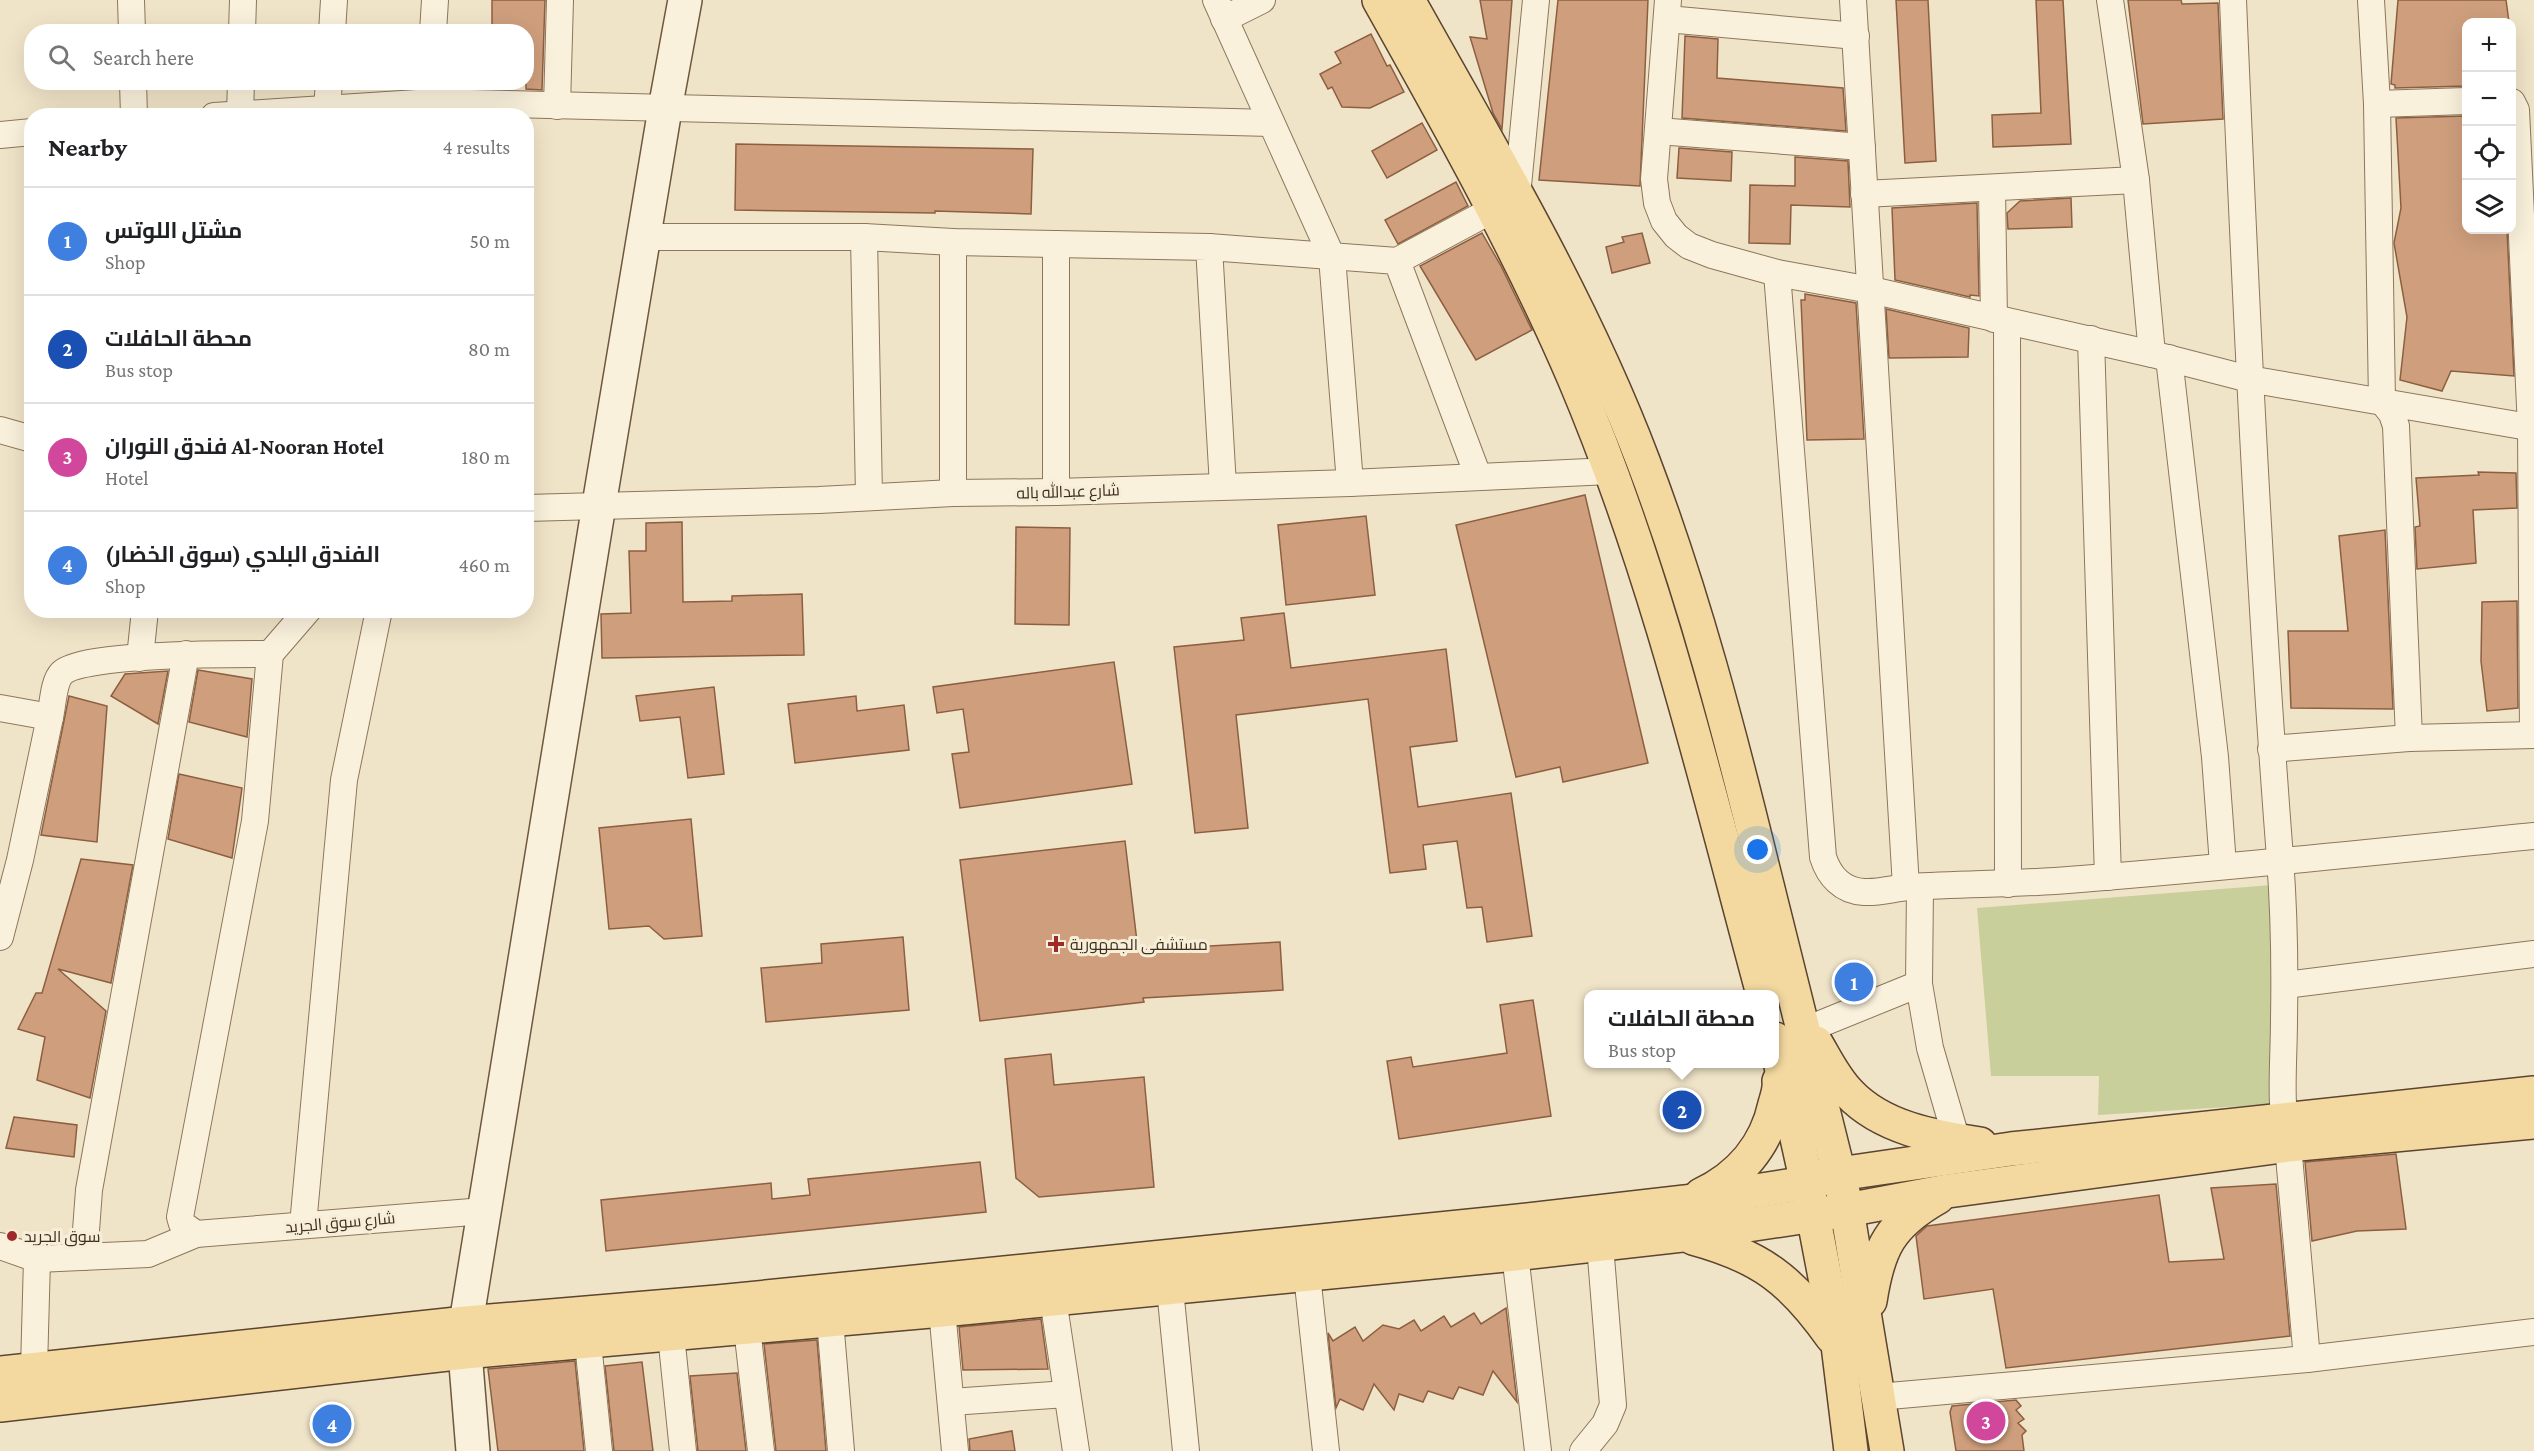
<!DOCTYPE html>
<meta charset="utf-8">
<style>
:root{--surface:#fff;--page:#f6f6f6;--text:#202124;--muted:#757577;--line:#e0e0e0;--accent:#1a73e8}
body{margin:0;font-family:"Crimson Pro",Cairo,serif;background:var(--page);color:var(--text)}
.controls{position:absolute;right:18px;top:18px;display:grid;overflow:hidden;border-radius:12px;box-shadow:0 6px 24px #0002}
.controls button{width:54px;height:54px;display:grid;place-items:center;padding:0;border:0;border-bottom:2px solid var(--line);background:var(--surface);color:var(--text);font:30px sans-serif}
.you{position:absolute;left:1758px;top:850px;width:21px;height:21px;margin:-15px;border:4px solid #fff;border-radius:50%;background:#1a73e8;box-shadow:0 0 0 9px #1a73e833}
.badge{display:grid;place-items:center;width:39px;height:39px;border-radius:50%;background:var(--accent);color:#fff;font-size:20px;font-weight:700}
.pin{position:absolute;translate:-50% -50%;border:3px solid #fff;box-shadow:0 2px 6px #0006}
.popup{position:absolute;left:1584px;top:990px;width:195px;height:78px;box-sizing:border-box;display:grid;place-content:center;border-radius:12px;background:var(--surface);filter:drop-shadow(0 2px 4px #0005);font-size:20px;white-space:nowrap;color:var(--muted)}
.popup b{font-size:22px;color:var(--text)}
.popup::after{content:'';position:absolute;left:50%;top:100%;margin-left:-12px;border:12px solid transparent;border-top-color:var(--surface)}
.list{margin:0;padding:0;list-style:none}
h2{display:flex;justify-content:space-between;align-items:center;height:78px;margin:0;padding:0 24px;font-size:26px}
h2 small{font-size:20px;font-weight:400;color:var(--muted)}
.list li{display:grid;grid-template-columns:39px 1fr auto;gap:18px;align-items:center;box-sizing:border-box;height:108px;padding:0 24px;border-top:2px solid var(--line)}
.list b{display:block;font-size:22px;white-space:nowrap}
.list p{margin:0;font-size:20px;white-space:nowrap;color:var(--muted)}
.list em{font-size:20px;font-style:normal;color:var(--muted)}
.icon{flex:none;width:33px;height:33px;fill:none;stroke:currentColor;stroke-width:2;stroke-linecap:round;stroke-linejoin:round}
.map{position:relative;flex:none;width:2534px;height:1451px;overflow:hidden}
.search{position:absolute;background:var(--surface);box-shadow:0 6px 24px #0002;left:24px;top:24px;width:510px;height:66px;display:flex;align-items:center;gap:15px;box-sizing:border-box;padding:0 21px;border-radius:24px;color:var(--muted);font-size:22px}
.panel{position:absolute;background:var(--surface);box-shadow:0 6px 24px #0002;left:24px;top:108px;width:510px;height:510px;border-radius:24px}
.map>svg:first-child{display:block}
</style>
<div class="map">
<svg width="2534" height="1451" viewBox="0 0 2534 1451">
<rect width="100%" height="100%" fill="#f0e4c8"/>
<polygon fill="#c9cf9b" points="2272,885 2276,1104 2098,1115 2099,1076 1991,1076 1977,908"/>
<g fill="#cf9f7d" stroke="#8d5f41" stroke-width="1.5">
<polygon points="492,0 545,0 542,90 526,89 526,32 492,32"/>
<polygon points="1480,0 1512,0 1502,129 1493,113 1470,37 1487,39"/>
<polygon points="1558,0 1648,0 1640,186 1539,180"/>
<polygon points="1896,0 1928,0 1936,161 1905,163"/>
<polygon points="2036,0 2063,0 2071,144 1993,147 1992,115 2041,113"/>
<polygon points="2128,0 2181,0 2182,4 2218,3 2223,119 2143,124"/>
<polygon points="2398,0 2506,0 2509,22 2466,22 2466,86 2395,88 2395,85 2391,84"/>
<polygon points="1371,34 1387,66 1390,65 1404,92 1370,108 1342,107 1332,87 1328,89 1320,74 1341,63 1335,52"/>
<polygon points="1685,36 1718,39 1717,78 1843,88 1846,131 1682,118"/>
<polygon points="2466,116 2466,230 2507,230 2514,376 2451,371 2442,391 2400,380 2407,317 2394,243 2401,208 2396,118"/>
<polygon points="1422,123 1437,150 1387,178 1372,151"/>
<polygon points="736,144 1033,149 1031,214 935,211 935,213 735,210"/>
<polygon points="1679,148 1732,152 1731,181 1677,178"/>
<polygon points="1795,157 1848,161 1850,207 1791,205 1790,244 1749,243 1750,185 1795,186"/>
<polygon points="1456,182 1468,206 1398,244 1385,220"/>
<polygon points="2071,198 2072,227 2008,229 2007,213 2020,201"/>
<polygon points="1977,203 1979,296 1970,295 1970,297 1895,280 1892,208"/>
<polygon points="1482,233 1501,266 1532,330 1476,360 1420,266"/>
<polygon points="1642,233 1650,263 1612,273 1606,247 1624,242 1622,237"/>
<polygon points="1805,294 1856,303 1864,439 1807,440 1801,300 1805,300"/>
<polygon points="1886,309 1969,328 1968,357 1889,358"/>
<polygon points="2478,472 2516,473 2517,508 2473,510 2476,563 2417,569 2415,527 2420,526 2416,478 2479,475"/>
<polygon points="1585,495 1648,763 1563,782 1560,767 1516,777 1456,525"/>
<polygon points="1366,516 1375,595 1286,605 1278,525"/>
<polygon points="682,522 683,602 732,601 732,596 802,594 804,655 602,658 601,614 631,613 629,551 646,551 646,523"/>
<polygon points="1016,527 1070,528 1069,625 1015,624"/>
<polygon points="2385,530 2393,709 2291,708 2288,631 2348,631 2339,536"/>
<polygon points="2517,601 2518,708 2487,711 2481,661 2482,602"/>
<polygon points="1284,613 1291,668 1446,649 1457,741 1410,747 1418,807 1511,793 1532,936 1487,942 1482,907 1467,908 1457,841 1423,845 1426,869 1390,873 1368,699 1236,715 1248,828 1195,833 1174,647 1244,640 1241,618"/>
<polygon points="1114,662 1132,784 960,808 952,754 969,752 963,709 937,713 933,687"/>
<polygon points="198,670 252,679 247,737 189,722"/>
<polygon points="168,671 158,724 111,696 125,674"/>
<polygon points="714,687 724,774 688,778 680,717 640,721 636,696"/>
<polygon points="69,696 107,706 97,842 41,835"/>
<polygon points="856,696 857,711 904,705 909,750 795,763 788,704"/>
<polygon points="179,774 242,788 232,858 168,839"/>
<polygon points="691,819 702,936 664,939 649,926 609,929 599,828"/>
<polygon points="1125,841 1138,950 1280,942 1283,990 1143,998 1144,1002 980,1021 960,860"/>
<polygon points="81,859 133,865 111,983 58,969 106,1011 90,1098 37,1080 45,1037 18,1029 36,993 42,993"/>
<polygon points="903,937 909,1010 766,1022 761,968 822,963 821,944"/>
<polygon points="1533,1000 1551,1116 1399,1139 1387,1061 1411,1057 1413,1067 1507,1053 1500,1005"/>
<polygon points="1051,1054 1054,1085 1144,1077 1154,1187 1039,1197 1016,1178 1005,1059"/>
<polygon points="14,1117 77,1125 74,1157 6,1148"/>
<polygon points="2396,1154 2406,1229 2357,1231 2312,1241 2305,1162"/>
<polygon points="980,1162 986,1212 606,1251 601,1200 771,1183 772,1199 810,1195 808,1179"/>
<polygon points="2276,1184 2290,1336 2006,1368 1993,1289 1924,1299 1916,1236 1927,1226 2159,1195 2169,1262 2224,1259 2211,1188"/>
<polygon points="1506,1308 1517,1402 1493,1371 1483,1395 1459,1387 1453,1399 1428,1391 1423,1402 1399,1394 1394,1410 1374,1384 1363,1410 1340,1399 1336,1408 1328,1333 1333,1341 1355,1327 1363,1341 1383,1325 1399,1329 1414,1320 1421,1331 1444,1316 1451,1327 1474,1313 1481,1324"/>
<polygon points="1041,1319 1048,1369 963,1370 959,1327"/>
<polygon points="817,1340 826,1451 776,1451 764,1344"/>
<polygon points="575,1361 584,1451 498,1451 488,1369"/>
<polygon points="642,1362 653,1451 614,1451 605,1366"/>
<polygon points="737,1373 746,1451 698,1451 690,1376"/>
<polygon points="2016,1400 2021,1406 2016,1410 2024,1419 2018,1423 2026,1431 2022,1435 2024,1451 1956,1451 1950,1412 1952,1406"/>
<polygon points="1012,1431 1015,1451 970,1451 969,1439"/>
</g>
<g fill="none" stroke-linecap="round" stroke-linejoin="round">
<defs>
<g id="street">
<polyline points="131,0 132,32"/>
<polyline points="1216,0 1332,257 1350,483"/>
<polyline points="1668,0 1654,179 1657,203 1664,221 1676,236 1689,246 1712,255 1777,273 1871,290 2152,354 2249,379 2534,428"/>
<polyline points="1853,0 1906,887"/>
<polyline points="2110,0 2136,180 2152,354"/>
<path d="M 2233,0 C 2245,286 2258,572 2280,858 C 2284,911 2285,965 2284,1019 C 2284,1061 2279,1104 2288,1145 L 2307,1359"/>
<polyline points="2371,0 2377,104 2382,401 2392,414 2396,426 2409,738"/>
<polyline points="1224,19 1262,0"/>
<polyline points="1667,19 1856,36"/>
<polyline points="242,32 243,0"/>
<polyline points="332,32 334,0"/>
<polyline points="433,32 435,0"/>
<polyline points="133,82 134,116"/>
<polyline points="2512,102 2516,110 2531,427 2533,735"/>
<polyline points="2377,104 2466,101"/>
<polyline points="557,106 560,0"/>
<polyline points="327,108 329,82"/>
<polyline points="240,113 241,82"/>
<polyline points="214,116 433,102 1271,123"/>
<polyline points="1658,131 1862,147"/>
<polyline points="0,135 32,132"/>
<polyline points="1992,189 1994,319"/>
<polyline points="1864,194 2136,180"/>
<polyline points="1517,196 1536,0"/>
<polyline points="644,237 864,237 953,242 1209,247 1223,486"/>
<polyline points="864,237 869,496"/>
<polyline points="1209,247 1397,261 1478,476"/>
<polyline points="1397,261 1492,210"/>
<path d="M 1777,273 L 1823,857 C 1829,876 1842,891 1864,892 C 1879,893 1895,888 1909,887 C 1958,884 2006,884 2055,881 C 2215,869 2374,852 2534,836"/>
<polyline points="2007,322 2008,884"/>
<polyline points="2091,339 2108,877"/>
<polyline points="2169,358 2215,757 2223,865"/>
<polyline points="0,430 32,439"/>
<polyline points="1056,492 1056,244"/>
<polyline points="953,493 953,242"/>
<polyline points="526,508 819,500 953,493 1056,492 1350,483 1610,471"/>
<polyline points="308,610 270,654 255,821 180,1217 182,1224 196,1234 484,1211"/>
<polyline points="140,658 145,610"/>
<path d="M 0,708 L 50,717 C 53,705 53,682 62,673 C 83,653 235,654 270,654"/>
<polyline points="2271,749 2409,738 2534,735"/>
<polyline points="1920,887 1919,984 1930,1048 1957,1141"/>
<polyline points="0,937 20,860 50,717"/>
<polyline points="2285,985 2534,954"/>
<polyline points="1808,1029 1919,984"/>
<polyline points="303,1225 344,780 379,610"/>
<polyline points="0,1246 37,1259 148,1254 196,1234"/>
<polyline points="1515,1254 1538,1451"/>
<polyline points="84,1257 89,1190 186,654"/>
<polyline points="1311,1257 1307,1275 1326,1451"/>
<polyline points="1170,1289 1186,1451"/>
<polyline points="1053,1299 1076,1451"/>
<polyline points="942,1310 955,1451"/>
<polyline points="830,1320 841,1451"/>
<polyline points="747,1328 761,1451"/>
<polyline points="671,1335 683,1451"/>
<polyline points="588,1343 599,1451"/>
<polyline points="34,1369 37,1259"/>
<polyline points="1878,1397 2307,1359 2534,1332"/>
<polyline points="951,1402 1067,1394"/>
<polyline points="1583,1451 1605,1424 1613,1405 1600,1245"/>
</g>
<polyline id="secondary" points="473,1451 465,1352 466,1323 599,505 665,109 685,0"/>
<g id="primary">
<path d="M 1379,0 C 1448,123 1518,248 1574,378 C 1658,576 1707,787 1763,994"/>
<path d="M 1408,0 C 1492,150 1582,300 1643,461 C 1694,595 1730,734 1764,873 C 1789,973 1814,1073 1839,1174 L 1847,1210 L 1887,1451"/>
<polyline points="1775,1039 1807,1183 1838,1345 1851,1451"/>
<path d="M 1816,1043 C 1826,1060 1835,1079 1849,1093 C 1882,1128 1934,1137 1980,1144"/>
<path d="M 1701,1195 C 1739,1177 1766,1146 1775,1104 C 1777,1097 1780,1089 1779,1081"/>
<path d="M 1693,1238 C 1760,1256 1792,1280 1832,1337"/>
<path d="M 1870,1301 C 1878,1248 1890,1224 1938,1197"/>
<polyline points="0,1373 466,1323 717,1302 1509,1222 1685,1202 1807,1183 1839,1174 2011,1149 2534,1093"/>
<polyline points="0,1405 465,1352 942,1310 1515,1254 1682,1235 1847,1210 1948,1191 2288,1145 2534,1122"/>
</g>
</defs>
<use href="#street" stroke="#8d765c" stroke-width="28"/>
<use href="#secondary" stroke="#6f573f" stroke-width="36"/>
<use href="#primary" stroke="#5b4430" stroke-width="36"/>
<use href="#street" stroke="#faf1dc" stroke-width="26"/>
<use href="#secondary" stroke="#faf1dc" stroke-width="33"/>
<use href="#primary" stroke="#f3d9a0" stroke-width="33"/>
</g>
<g fill="#9e2a2b" stroke="#f7eed8" stroke-width="2">
<path d="M1053 935h6v6h6v6h-6v6h-6v-6h-6v-6h6z"/>
<circle cx="12" cy="1236" r="6"/>
</g>
<g text-anchor="middle" stroke-width="6" stroke-linejoin="round" paint-order="stroke">
<g font-size="16" fill="#3d2e20" stroke="#f7eed8">
<text transform="translate(1068 491) rotate(-2)" y="6">شارع عبدالله باله</text>
<text transform="translate(340 1222) rotate(-5)" y="6">شارع سوق الجريد</text>
</g>
<g font-size="16" fill="#3d2e20" stroke="#f7eed8" text-anchor="start">
<text x="1070" y="950">مستشفى الجمهورية</text>
<text x="24" y="1242">سوق الجريد</text>
</g>
</g>
</svg>
<div class="controls">
<button>+</button>
<button>−</button>
<button><svg class="icon" aria-label="locate" viewBox="0 0 24 24"><circle cx="12" cy="12" r="6"/><path d="M12 2v4M12 18v4M2 12h4M18 12h4"/></svg></button>
<button><svg class="icon" aria-label="layers" viewBox="0 0 24 24"><path d="M12 4l9 5-9 5-9-5zM3 14l9 5 9-5"/></svg></button>
</div>
<div class="you"></div>
<div class="pin badge" style="left:1854px;top:982px;background:#3f7fe0">1</div>
<div class="pin badge" style="left:1682px;top:1110px;background:#1a4fb4">2</div>
<div class="popup"><b>محطة الحافلات</b>Bus stop</div>
<div class="pin badge" style="left:1986px;top:1421px;background:#d1479c">3</div>
<div class="pin badge" style="left:332px;top:1424px;background:#3f7fe0">4</div>
<div class="search"><svg class="icon" aria-label="search" viewBox="0 0 24 24"><circle cx="10" cy="10" r="6"/><path d="M15 15l6 6"/></svg>Search here</div>
<section class="panel">
<h2>Nearby<small>4 results</small></h2>
<ul class="list">
<li><span class="badge" style="background:#3f7fe0">1</span><div><b>مشتل اللوتس</b><p>Shop</p></div><em>50 m</em></li>
<li><span class="badge" style="background:#1a4fb4">2</span><div><b>محطة الحافلات</b><p>Bus stop</p></div><em>80 m</em></li>
<li><span class="badge" style="background:#d1479c">3</span><div><b>فندق النوران Al-Nooran Hotel</b><p>Hotel</p></div><em>180 m</em></li>
<li><span class="badge" style="background:#3f7fe0">4</span><div><b>الفندق البلدي (سوق الخضار)</b><p>Shop</p></div><em>460 m</em></li>
</ul>
</section>
</div>
